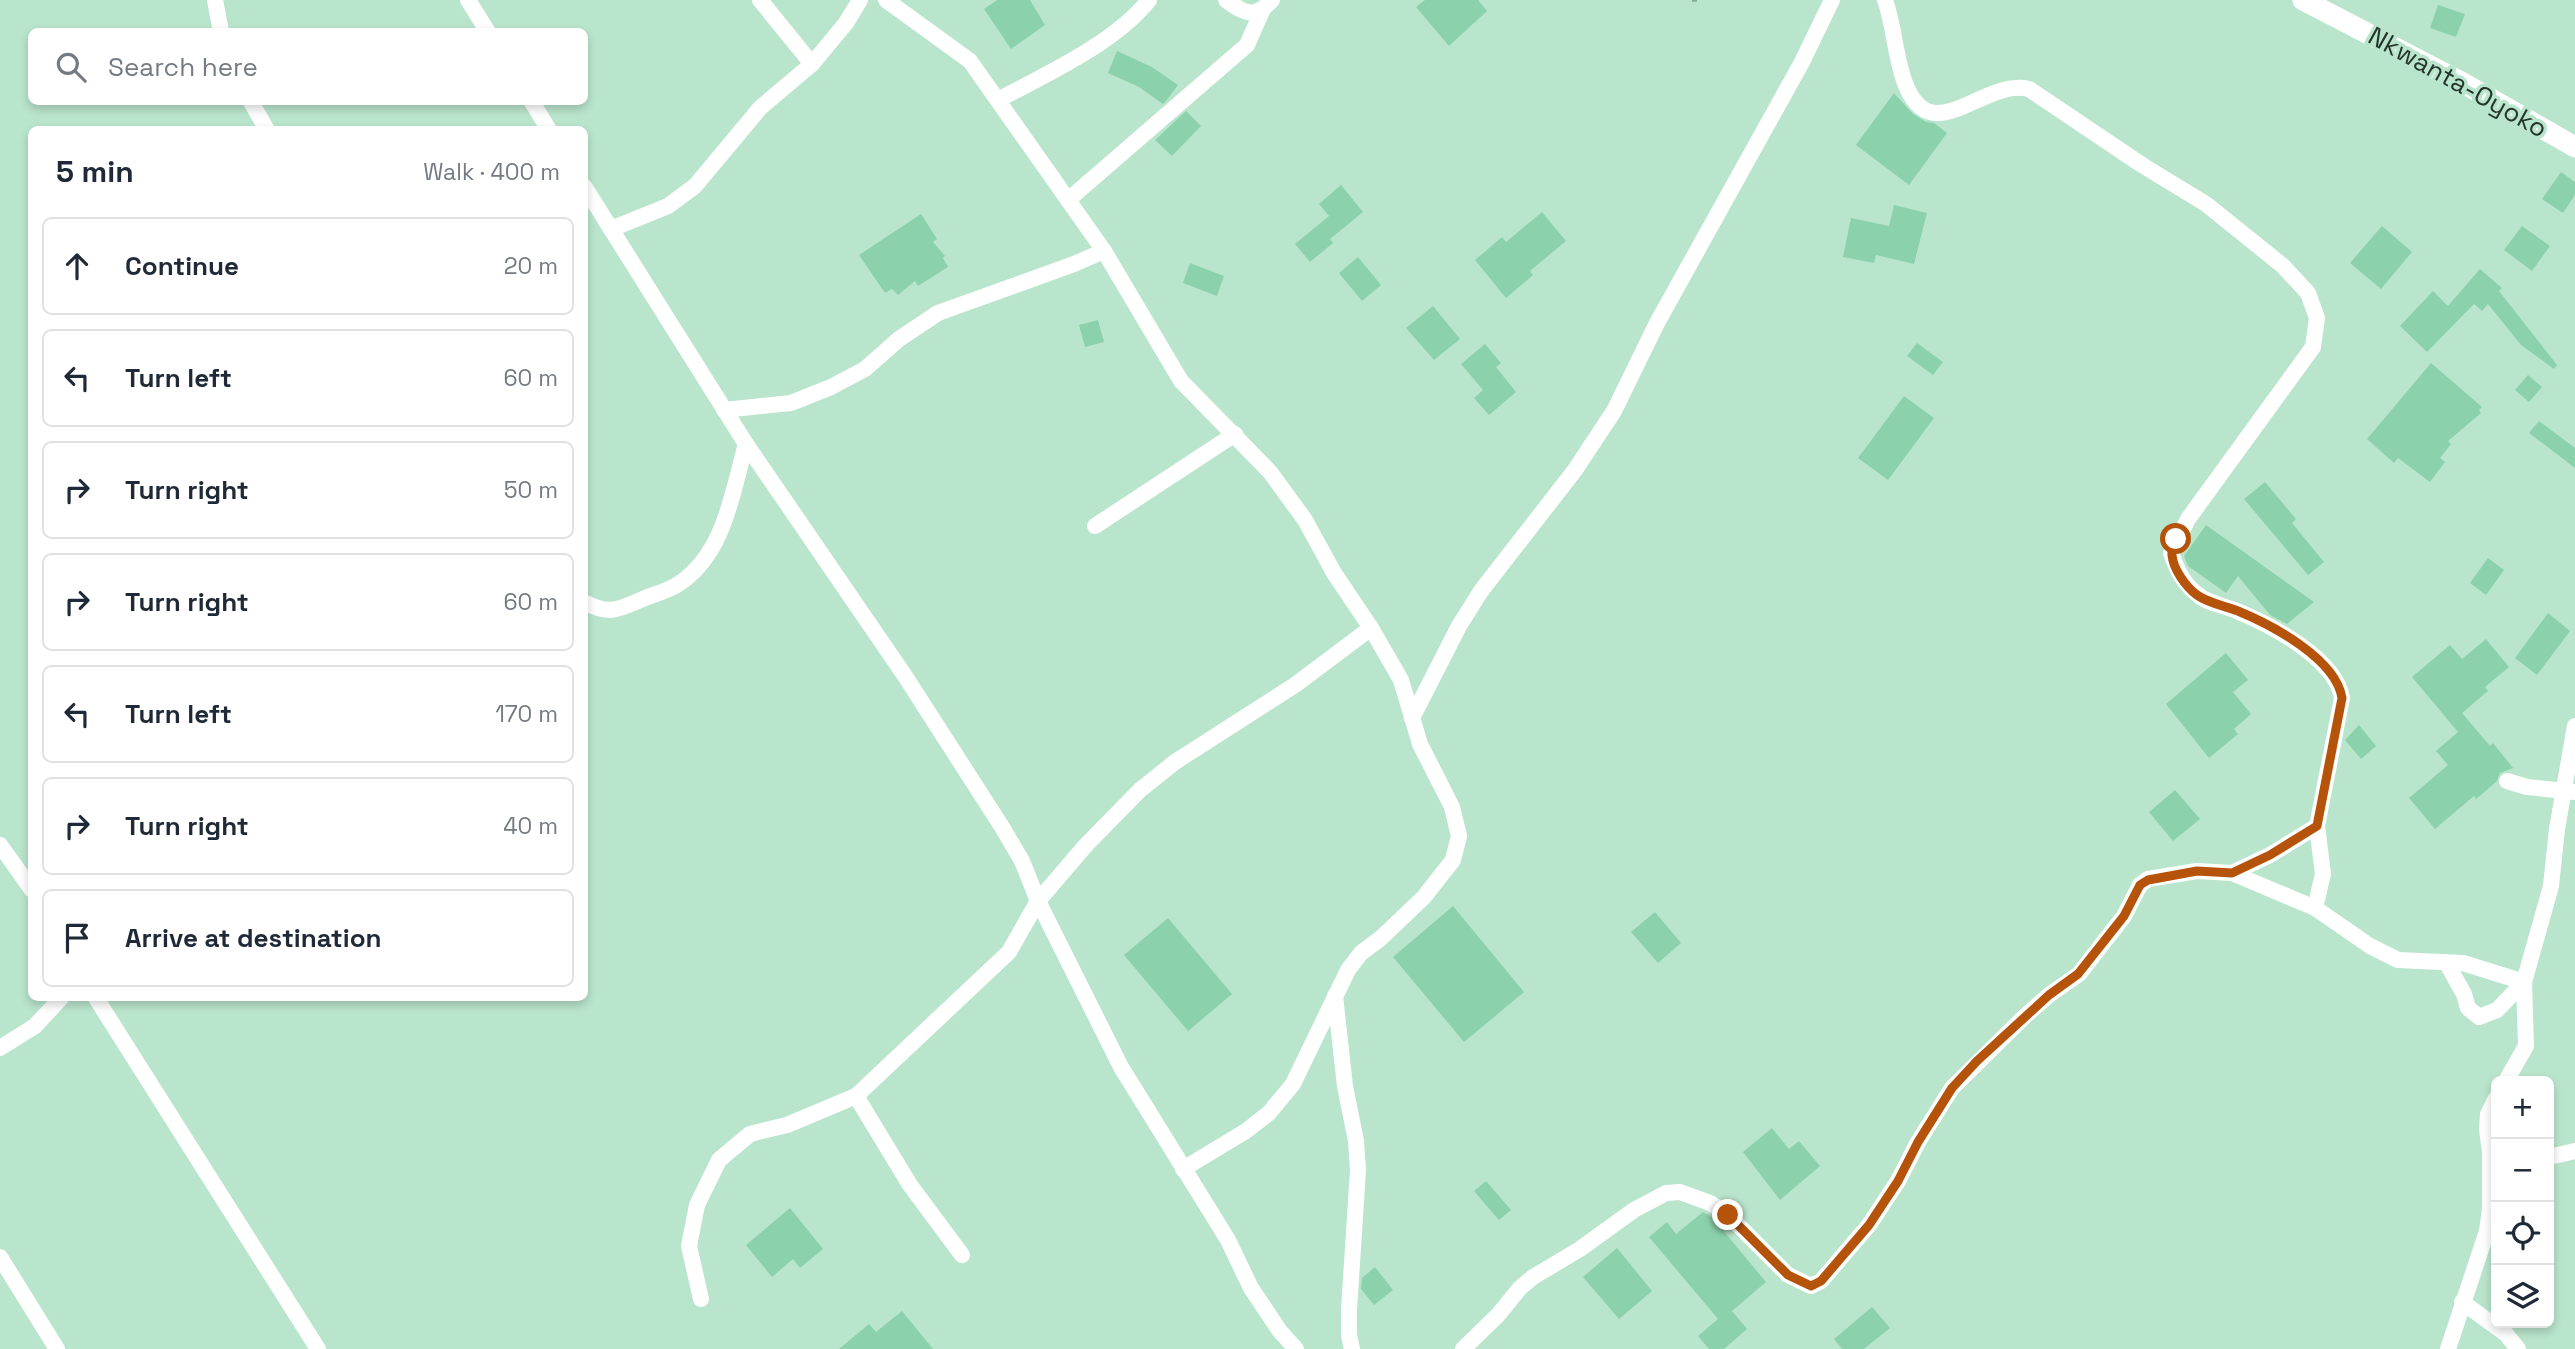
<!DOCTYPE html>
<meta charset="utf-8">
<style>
:root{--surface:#fff;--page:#f6f6f7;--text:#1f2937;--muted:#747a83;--line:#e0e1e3}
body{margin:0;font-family:"Space Grotesk",sans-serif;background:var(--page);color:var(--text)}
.controls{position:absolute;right:21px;bottom:21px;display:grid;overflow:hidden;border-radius:10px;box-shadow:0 4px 10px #0003}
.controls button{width:63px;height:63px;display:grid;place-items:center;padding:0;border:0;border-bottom:2px solid var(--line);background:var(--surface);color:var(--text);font:35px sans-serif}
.stop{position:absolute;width:21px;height:21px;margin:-16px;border:5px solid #b45309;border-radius:50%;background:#fff}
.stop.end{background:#b45309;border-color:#fff;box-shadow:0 2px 7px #0008}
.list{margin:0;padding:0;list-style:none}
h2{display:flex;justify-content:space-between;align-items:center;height:91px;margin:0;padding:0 28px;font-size:30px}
h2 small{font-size:23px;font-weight:400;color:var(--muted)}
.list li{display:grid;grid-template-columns:46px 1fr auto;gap:21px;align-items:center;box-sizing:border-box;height:98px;margin:0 14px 14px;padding:0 14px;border:2px solid var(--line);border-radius:10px}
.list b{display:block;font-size:26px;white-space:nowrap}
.list em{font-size:23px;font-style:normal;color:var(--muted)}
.icon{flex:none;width:38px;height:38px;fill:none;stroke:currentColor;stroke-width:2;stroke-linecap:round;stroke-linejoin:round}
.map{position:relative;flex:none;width:2575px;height:1349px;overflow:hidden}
.search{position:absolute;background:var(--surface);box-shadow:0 4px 10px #0003;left:28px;top:28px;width:560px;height:77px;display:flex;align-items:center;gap:18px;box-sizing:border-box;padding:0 24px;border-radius:10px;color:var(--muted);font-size:26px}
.panel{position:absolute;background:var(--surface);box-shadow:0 4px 10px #0003;left:28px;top:126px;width:560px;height:875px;border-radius:10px}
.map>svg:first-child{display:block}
</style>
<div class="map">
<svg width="2575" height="1349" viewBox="0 0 2575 1349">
<rect width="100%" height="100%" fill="#bae5cd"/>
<g fill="#8bd2ac">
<polygon points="997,0 1030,0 1045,25 1011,49 984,9"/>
<polygon points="1425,0 1478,0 1487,11 1449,46 1416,7"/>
<polygon points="2438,5 2465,14 2456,37 2430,28"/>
<polygon points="1117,51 1152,67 1178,85 1166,101 1163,104 1139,87 1108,73"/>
<polygon points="1894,93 1913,114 1926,122 1934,123 1947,133 1909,185 1856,145"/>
<polygon points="1186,111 1201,126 1172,156 1155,140"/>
<polygon points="2561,172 2575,182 2575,195 2563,213 2542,199"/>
<polygon points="1341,185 1363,212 1330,239 1333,243 1310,262 1295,244 1329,216 1319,204"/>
<polygon points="1894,205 1927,213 1914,264 1876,255 1874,263 1843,257 1851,218 1889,226"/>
<polygon points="1542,212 1566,241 1530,271 1533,275 1506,298 1475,260 1502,237 1506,242"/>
<polygon points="921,214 937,239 933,242 945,256 943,258 948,267 918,286 915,281 898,295 892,289 885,293 859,255"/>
<polygon points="2382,226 2412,252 2381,289 2350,263"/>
<polygon points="2522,226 2550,246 2532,271 2504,250"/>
<polygon points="1358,257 1381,285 1362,301 1339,273"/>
<polygon points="1190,263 1224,276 1217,296 1183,283"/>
<polygon points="2480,269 2502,288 2499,291 2557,365 2554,369 2521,345 2488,304 2482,311 2474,304 2427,352 2400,326 2433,291 2448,306"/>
<polygon points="1433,306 1460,339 1434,360 1406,328"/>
<polygon points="1098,320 1104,342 1085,347 1079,325"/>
<polygon points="1917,343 1943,362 1933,375 1907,356"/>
<polygon points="1485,344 1501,363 1496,367 1516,392 1489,415 1474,398 1483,390 1461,364"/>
<polygon points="2431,363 2482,407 2479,410 2481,413 2448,441 2451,444 2440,458 2445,462 2430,482 2398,458 2394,463 2367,439"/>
<polygon points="2528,375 2542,387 2529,402 2515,390"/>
<polygon points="1904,396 1934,418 1888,480 1858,458"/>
<polygon points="2539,421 2575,448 2575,468 2529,433"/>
<polygon points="2265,482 2296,519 2292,523 2324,562 2308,575 2244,499"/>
<polygon points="2206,525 2314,602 2287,624 2270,615 2238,576 2226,593 2188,566 2184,556"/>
<polygon points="2488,558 2504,570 2486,595 2470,583"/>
<polygon points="2548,613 2570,631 2537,675 2515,658"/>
<polygon points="2486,639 2509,667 2485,687 2488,691 2462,713 2490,746 2493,743 2513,768 2500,773 2497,781 2489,788 2476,799 2474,796 2435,829 2409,798 2448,765 2436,751 2458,732 2412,677 2450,645 2462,659"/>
<polygon points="2226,653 2248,680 2233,692 2251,714 2234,729 2238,734 2209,758 2166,704"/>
<polygon points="2359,725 2376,746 2361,759 2345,740"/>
<polygon points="2175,790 2200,819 2173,841 2149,812"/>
<polygon points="1453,906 1524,992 1464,1042 1393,957"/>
<polygon points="1655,912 1681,943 1658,963 1631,932"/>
<polygon points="1168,918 1232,994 1188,1031 1124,955"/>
<polygon points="1772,1128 1789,1149 1799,1141 1820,1166 1780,1200 1743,1152"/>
<polygon points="1486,1181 1511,1210 1499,1220 1474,1191"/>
<polygon points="790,1208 823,1249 800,1268 793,1259 772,1277 746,1245"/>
<polygon points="1703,1212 1712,1217 1766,1282 1732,1311 1747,1329 1724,1349 1709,1349 1698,1336 1718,1319 1649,1237 1667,1222 1676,1234"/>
<polygon points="1617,1248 1652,1291 1619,1319 1583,1277"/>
<polygon points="1375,1267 1393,1290 1374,1305 1361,1289 1362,1278"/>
<polygon points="1872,1307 1890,1328 1864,1349 1842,1349 1834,1339"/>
<polygon points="902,1311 933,1349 839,1349 869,1324 876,1332"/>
</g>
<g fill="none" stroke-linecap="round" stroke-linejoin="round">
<polyline stroke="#88ab98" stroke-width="3.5" stroke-dasharray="5 3.5" stroke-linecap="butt" points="1692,0 1700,0"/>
<g stroke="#fff" stroke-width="16">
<polyline points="215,0 221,32"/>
<polyline points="468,0 488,32"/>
<polyline points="760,0 812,64"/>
<path d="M 1226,0 C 1245,14 1255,19 1272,0"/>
<path d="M 1885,0 C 1895,28 1895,61 1907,88 C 1934,149 1984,78 2029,89 L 2142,165 L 2206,204 L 2283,266 L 2308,293 L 2317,318 L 2313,347 L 2188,519 L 2171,553 C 2177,570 2183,583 2197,594 C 2206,603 2225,606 2237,611 C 2271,625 2336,659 2342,698 L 2317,826 L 2323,874 L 2315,908"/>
<path d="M 998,100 C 1045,75 1115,43 1149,0"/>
<polyline points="251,102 267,130"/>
<polyline points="532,102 549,130"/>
<polyline points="584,186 746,444 905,676 1002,827 1022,861 1038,901 1121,1067 1228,1240 1251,1288 1279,1330 1296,1349"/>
<polyline points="1068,200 1247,45 1263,9"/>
<polyline points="611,229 668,206 695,186 760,108 812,64 846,23 860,0"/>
<polyline points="724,410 791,403 831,387 865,369 899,339 938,313 1074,264 1104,251"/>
<polyline points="1095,526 1235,434"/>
<path d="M 584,602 C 610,616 620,609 645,598 C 656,594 670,590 680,583 C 725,552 732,493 746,444"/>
<polyline points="1412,718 1459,626 1481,591 1575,470 1614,411 1657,323 1802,62 1832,0"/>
<polyline points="2507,781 2527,787 2575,792"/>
<polyline points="0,845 32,890"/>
<polyline points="2232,873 2270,855 2317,826"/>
<polyline points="1335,996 1345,1086 1356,1141 1358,1170 1349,1310 1349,1335 1352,1349"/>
<polyline points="96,998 318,1349"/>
<polyline points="0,1048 35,1026 61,998"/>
<polyline points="2506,1081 2526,1046 2524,982 2551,886 2557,829 2575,726"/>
<polyline points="856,1096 910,1185 962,1255"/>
<polyline points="2549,1157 2575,1151"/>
<polyline points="1183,1169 1246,1131 1269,1113 1293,1084 1348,970 1361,953 1381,938 1424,897 1453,860 1459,836 1452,807 1420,744 1401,680 1371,628"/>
<polyline points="0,1257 57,1349"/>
<polyline points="701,1299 689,1246 697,1205 719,1160 750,1134 787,1125 856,1096 1009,952 1038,901 1086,845 1140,790 1175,762 1295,685 1371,628 1334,573 1305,520 1270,472 1181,381 1104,251 970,61 886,0"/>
<polyline points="2462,1302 2506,1334 2518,1349"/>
<polyline points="1463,1349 1498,1315 1520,1288 1533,1277 1580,1249 1634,1210 1666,1193 1680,1192 1710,1203 1728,1215 1788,1275 1811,1286 1821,1281 1869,1225 1898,1181 1918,1142 1952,1088 2024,1017 2049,995 2079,974 2124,916 2140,885 2148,879 2197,871 2232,873 2315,908 2370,946 2398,960 2463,963 2524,982 2497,1010 2479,1017 2468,1008 2464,994 2446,962"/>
<polyline points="2448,1349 2487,1231 2490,1209 2490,1152 2487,1129 2488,1114 2496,1098"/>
</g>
<polyline stroke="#fff" stroke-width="21" points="2303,0 2463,83 2575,147"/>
</g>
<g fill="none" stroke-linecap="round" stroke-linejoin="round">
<path stroke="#b45309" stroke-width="9" d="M 1728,1215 L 1788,1275 L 1811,1286 L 1821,1281 L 1869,1225 L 1898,1181 L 1918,1142 L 1952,1088 L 1977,1061 L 2049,995 L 2078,974 L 2124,916 L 2140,885 L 2148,880 L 2197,871 L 2232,873 L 2270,855 L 2317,826 L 2342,698 C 2336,659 2272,625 2238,611 C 2225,606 2208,603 2197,595 C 2186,587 2173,569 2172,555 C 2171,550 2175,544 2176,539"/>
</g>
<g text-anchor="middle" stroke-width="7" stroke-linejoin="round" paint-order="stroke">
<g font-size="26" fill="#24352c" stroke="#bae5cd">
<text transform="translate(2458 82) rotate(29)" y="9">Nkwanta-Oyoko</text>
</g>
</g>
</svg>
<div class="controls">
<button>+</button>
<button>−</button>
<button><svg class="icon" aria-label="locate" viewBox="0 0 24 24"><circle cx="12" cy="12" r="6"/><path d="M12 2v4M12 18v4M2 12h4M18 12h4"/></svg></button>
<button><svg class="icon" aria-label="layers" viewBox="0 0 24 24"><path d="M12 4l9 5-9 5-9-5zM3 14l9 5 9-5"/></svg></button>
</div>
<div class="stop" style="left:2176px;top:539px"></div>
<div class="stop end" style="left:1728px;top:1215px"></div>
<div class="search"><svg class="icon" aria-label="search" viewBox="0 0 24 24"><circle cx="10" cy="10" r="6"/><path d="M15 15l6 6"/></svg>Search here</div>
<section class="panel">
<h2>5 min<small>Walk · 400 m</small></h2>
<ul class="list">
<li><svg class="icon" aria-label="ahead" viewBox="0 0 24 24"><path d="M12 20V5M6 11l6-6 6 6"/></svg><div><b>Continue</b></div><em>20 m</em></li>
<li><svg class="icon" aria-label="left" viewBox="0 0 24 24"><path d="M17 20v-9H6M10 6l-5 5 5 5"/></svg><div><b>Turn left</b></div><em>60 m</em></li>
<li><svg class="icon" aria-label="right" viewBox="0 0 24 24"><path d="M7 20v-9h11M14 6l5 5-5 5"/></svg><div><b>Turn right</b></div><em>50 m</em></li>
<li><svg class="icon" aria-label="right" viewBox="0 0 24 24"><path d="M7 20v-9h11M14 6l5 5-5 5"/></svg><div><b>Turn right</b></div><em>60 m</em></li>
<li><svg class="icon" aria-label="left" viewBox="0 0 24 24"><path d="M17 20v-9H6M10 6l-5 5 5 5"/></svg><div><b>Turn left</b></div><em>170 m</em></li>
<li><svg class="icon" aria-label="right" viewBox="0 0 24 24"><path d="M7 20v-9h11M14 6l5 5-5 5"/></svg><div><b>Turn right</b></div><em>40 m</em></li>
<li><svg class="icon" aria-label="arrive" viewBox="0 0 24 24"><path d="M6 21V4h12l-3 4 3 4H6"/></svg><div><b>Arrive at destination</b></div></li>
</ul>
</section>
</div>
